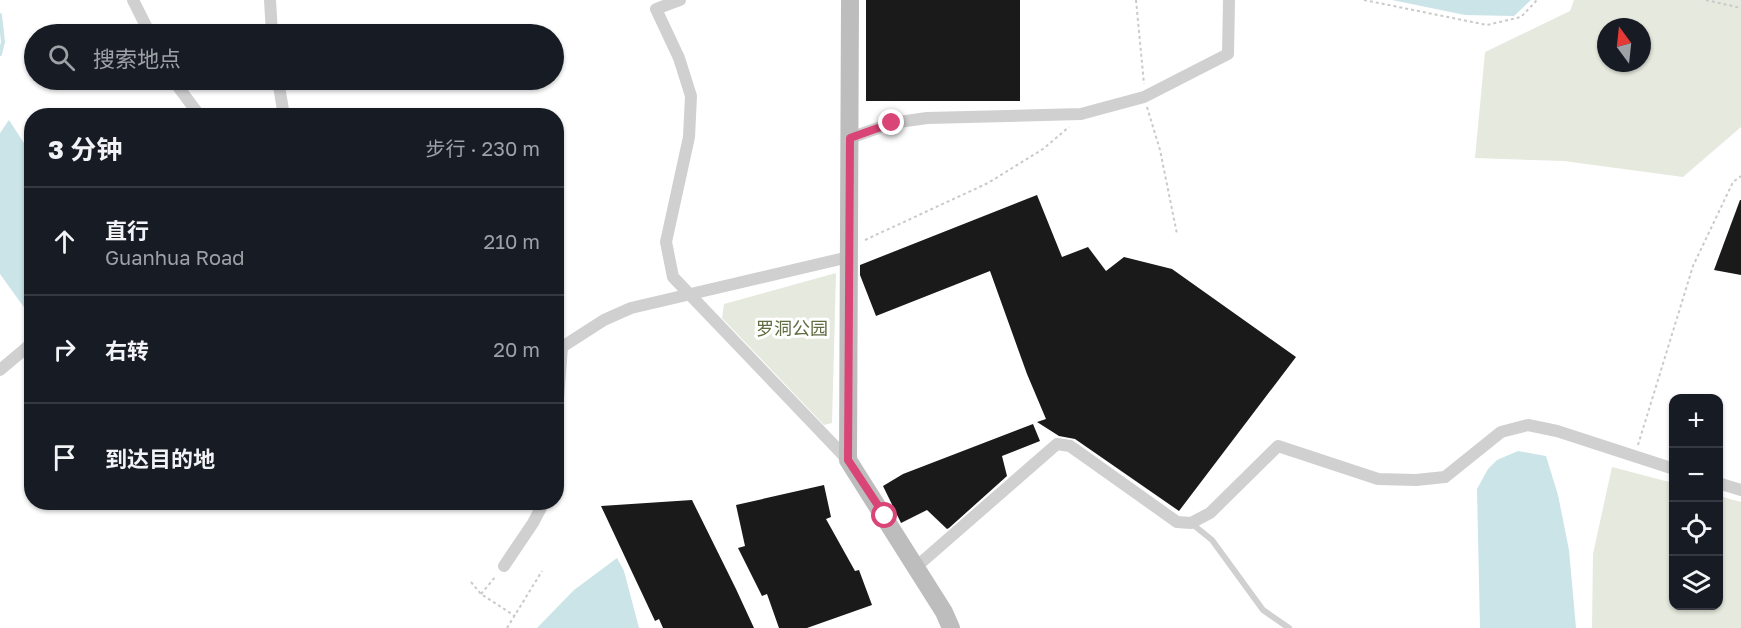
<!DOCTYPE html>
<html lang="zh">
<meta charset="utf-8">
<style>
:root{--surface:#171b24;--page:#20242c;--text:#f1f3f6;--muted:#9ea1a6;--line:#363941}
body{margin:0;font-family:"Golos Text","Noto Sans SC",sans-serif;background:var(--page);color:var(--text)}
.controls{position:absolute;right:18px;bottom:18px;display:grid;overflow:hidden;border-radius:12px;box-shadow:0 2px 4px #0004}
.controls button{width:54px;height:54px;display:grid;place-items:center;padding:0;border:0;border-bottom:2px solid var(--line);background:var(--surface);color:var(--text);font:30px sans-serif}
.compass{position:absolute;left:1597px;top:18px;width:54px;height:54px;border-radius:50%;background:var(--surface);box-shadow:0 2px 4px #0004;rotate:345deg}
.stop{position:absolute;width:18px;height:18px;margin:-14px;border:4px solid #d94577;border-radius:50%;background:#fff}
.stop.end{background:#d94577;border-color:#fff;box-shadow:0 2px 6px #0008}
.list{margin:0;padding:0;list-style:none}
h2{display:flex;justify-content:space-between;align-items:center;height:78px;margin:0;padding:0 24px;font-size:26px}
h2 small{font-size:20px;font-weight:400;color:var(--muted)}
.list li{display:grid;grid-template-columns:39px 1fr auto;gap:18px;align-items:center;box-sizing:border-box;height:108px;padding:0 24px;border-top:2px solid var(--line)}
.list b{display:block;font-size:22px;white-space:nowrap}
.list p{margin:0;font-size:20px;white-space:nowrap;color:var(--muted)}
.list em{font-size:20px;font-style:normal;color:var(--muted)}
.icon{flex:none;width:33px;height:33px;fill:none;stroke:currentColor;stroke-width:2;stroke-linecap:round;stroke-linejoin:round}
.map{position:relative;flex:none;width:1741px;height:628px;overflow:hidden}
.search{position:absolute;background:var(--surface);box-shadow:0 2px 4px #0004;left:24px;top:24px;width:540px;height:66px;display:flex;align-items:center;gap:15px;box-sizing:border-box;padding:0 21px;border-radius:33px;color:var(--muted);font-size:22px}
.panel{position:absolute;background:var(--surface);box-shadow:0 2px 4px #0004;left:24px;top:108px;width:540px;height:402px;border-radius:24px}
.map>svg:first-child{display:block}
</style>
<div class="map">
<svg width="1741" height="628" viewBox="0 0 1741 628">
<rect width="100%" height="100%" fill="#fff"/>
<g fill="#e6e9dd" fill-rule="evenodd">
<path d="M 1574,0 L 1741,0 L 1741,127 L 1683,177 L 1564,161 L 1475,158 L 1485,52 L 1570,11 ZM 1606,27 L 1642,27 L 1642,63 L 1606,63 Z"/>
<polygon points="836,273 832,423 824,425 722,318 724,304"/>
<polygon points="1612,467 1673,483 1674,606 1718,606 1719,496 1741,502 1741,628 1592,628 1593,554"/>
</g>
<g fill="#cbe4e8">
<polygon points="1392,0 1531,0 1514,16 1465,15"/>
<polygon points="9,120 31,154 31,317 0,274 0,133"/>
<polygon points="1518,451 1546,456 1558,495 1569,550 1576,628 1480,628 1477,489 1488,469 1497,460"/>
<polygon points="617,558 624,571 639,628 537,628 574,590"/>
</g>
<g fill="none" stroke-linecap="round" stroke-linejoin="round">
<polyline stroke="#cbe4e8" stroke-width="4" points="0,15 3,42 0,54"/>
</g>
<g fill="#1a1a1a">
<rect x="866" y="0" width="154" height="101"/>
<polygon points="1037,195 1062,257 1088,247 1106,271 1124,257 1172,269 1296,357 1179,511 1075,439 1059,436 1037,422 1046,419 1027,374 990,271 876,316 860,275 860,265"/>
<polygon points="1740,200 1741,200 1741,275 1714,270"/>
<polygon points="1033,424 1040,441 1002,456 1007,476 949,528 947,529 927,510 901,523 883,486 903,474"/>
<polygon points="824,485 831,517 826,519 855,571 859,570 872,605 807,628 779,628 767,594 762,596 738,548 745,546 736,505"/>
<polygon points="692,500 736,589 754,628 663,628 659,619 655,621 601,506"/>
</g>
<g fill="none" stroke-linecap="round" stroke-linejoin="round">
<g stroke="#cacaca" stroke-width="2" stroke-dasharray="3 3" stroke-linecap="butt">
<polyline points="1136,0 1144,84"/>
<polyline points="1364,0 1487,25 1521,17 1537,0"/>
<polyline points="1706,0 1741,8"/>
<polyline points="1147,107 1160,150 1177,234"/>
<polyline points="865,240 988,183 1043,149 1069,127"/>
<polyline points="1638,445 1693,266 1733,182 1741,176"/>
<polyline points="471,582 481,594 515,616"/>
<polyline points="481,594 496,576"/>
<polyline points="507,628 542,571"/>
</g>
<polyline stroke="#d0d0d0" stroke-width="6" points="1191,523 1212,540 1263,610 1289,628"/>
<g stroke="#d0d0d0" stroke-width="12">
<polyline points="133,0 150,34"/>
<polyline points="270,0 272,34"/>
<polyline points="680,0 656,9 679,58 691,96 689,137 666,242 673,277 848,460"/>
<polyline points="173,80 200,116"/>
<polyline points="278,80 284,116"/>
<polyline points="850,138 892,123 927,118 1081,114 1144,97 1228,54 1229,0"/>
<polyline points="562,347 604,320 631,308 849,257"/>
<polyline points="0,370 32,343"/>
<polyline points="556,424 562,347 557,350"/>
<polyline points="1718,483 1741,490"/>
<polyline points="504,566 533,523 544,502"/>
<polyline points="916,567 1057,444 1070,446 1177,522 1191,523 1210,513 1278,446 1378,479 1416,480 1445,477 1501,432 1528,425 1557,431 1674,469"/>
</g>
<polyline stroke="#bdbdbd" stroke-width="18" points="850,0 848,460 944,612 951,628"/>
</g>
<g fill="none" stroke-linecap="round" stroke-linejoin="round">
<polyline stroke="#d94577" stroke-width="8" points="885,516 848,460 850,138 892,123"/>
</g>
<g text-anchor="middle" stroke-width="6" stroke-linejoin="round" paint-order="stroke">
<g font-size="18" fill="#616c42" stroke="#fff">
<text x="792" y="335">罗洞公园</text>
</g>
</g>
</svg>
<div class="controls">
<button>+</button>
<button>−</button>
<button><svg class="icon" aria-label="locate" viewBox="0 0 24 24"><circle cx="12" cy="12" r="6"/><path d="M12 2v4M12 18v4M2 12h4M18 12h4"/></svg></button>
<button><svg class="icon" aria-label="layers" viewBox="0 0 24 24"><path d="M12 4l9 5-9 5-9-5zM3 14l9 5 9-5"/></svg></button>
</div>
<svg class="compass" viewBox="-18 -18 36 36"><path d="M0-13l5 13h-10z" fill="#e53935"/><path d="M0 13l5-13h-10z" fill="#9ea1a6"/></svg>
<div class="stop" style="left:885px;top:516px"></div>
<div class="stop end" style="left:892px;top:123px"></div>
<div class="search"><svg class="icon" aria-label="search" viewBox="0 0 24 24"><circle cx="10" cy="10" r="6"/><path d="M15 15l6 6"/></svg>搜索地点</div>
<section class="panel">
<h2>3 分钟<small>步行 · 230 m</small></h2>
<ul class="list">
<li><svg class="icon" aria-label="ahead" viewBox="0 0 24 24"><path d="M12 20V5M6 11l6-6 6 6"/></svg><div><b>直行</b><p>Guanhua Road</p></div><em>210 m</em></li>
<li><svg class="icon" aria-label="right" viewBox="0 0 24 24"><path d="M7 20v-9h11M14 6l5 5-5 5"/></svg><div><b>右转</b></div><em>20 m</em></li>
<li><svg class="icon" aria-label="arrive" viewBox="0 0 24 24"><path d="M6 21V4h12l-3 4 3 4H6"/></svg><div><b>到达目的地</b></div></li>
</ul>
</section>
</div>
